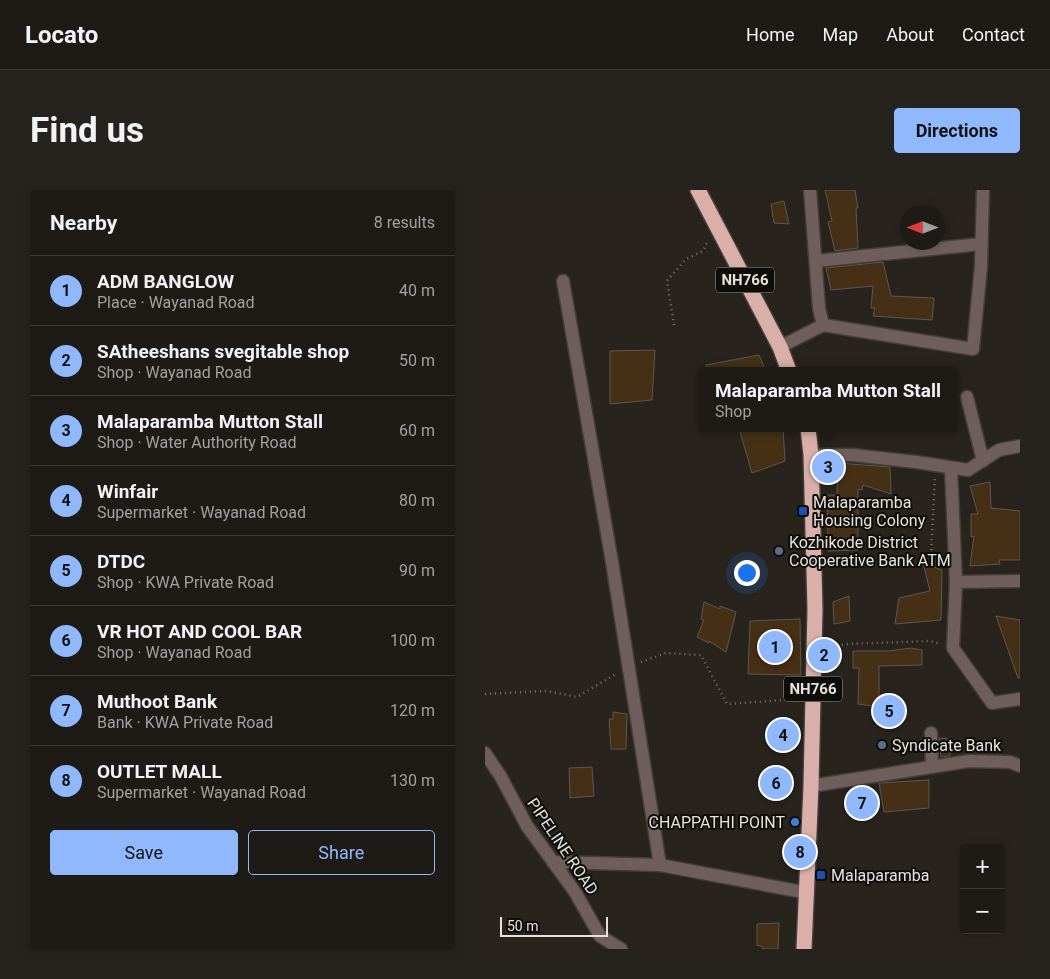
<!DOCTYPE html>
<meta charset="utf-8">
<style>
:root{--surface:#1e1a16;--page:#26231f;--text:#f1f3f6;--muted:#a1a1a1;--line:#3c3835;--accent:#90b8fd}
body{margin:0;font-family:Roboto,sans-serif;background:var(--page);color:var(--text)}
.controls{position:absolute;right:15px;bottom:15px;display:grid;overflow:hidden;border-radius:5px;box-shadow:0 2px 8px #0003}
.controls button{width:45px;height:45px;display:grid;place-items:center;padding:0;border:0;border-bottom:1px solid var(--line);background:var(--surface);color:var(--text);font:25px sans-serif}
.compass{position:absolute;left:415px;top:15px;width:45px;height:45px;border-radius:50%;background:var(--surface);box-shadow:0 2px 8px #0003;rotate:270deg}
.scale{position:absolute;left:15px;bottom:12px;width:108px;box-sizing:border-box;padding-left:5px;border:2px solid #e5e2de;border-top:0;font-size:14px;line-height:18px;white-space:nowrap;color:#e5e2de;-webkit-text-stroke:4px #0f0d0a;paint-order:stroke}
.you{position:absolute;left:261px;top:382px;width:18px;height:18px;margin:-12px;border:4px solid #fff;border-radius:50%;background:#1a73e8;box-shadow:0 0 0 8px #1a73e833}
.badge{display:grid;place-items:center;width:32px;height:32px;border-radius:50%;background:var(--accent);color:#111;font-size:16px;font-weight:700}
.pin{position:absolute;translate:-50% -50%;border:2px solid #fff;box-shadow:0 1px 5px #0006}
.popup{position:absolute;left:213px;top:177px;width:260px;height:65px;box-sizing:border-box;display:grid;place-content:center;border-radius:5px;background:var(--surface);filter:drop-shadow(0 1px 4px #0005);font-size:16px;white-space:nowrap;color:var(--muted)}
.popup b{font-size:19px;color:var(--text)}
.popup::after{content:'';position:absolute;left:50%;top:100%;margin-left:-10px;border:10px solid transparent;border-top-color:var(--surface)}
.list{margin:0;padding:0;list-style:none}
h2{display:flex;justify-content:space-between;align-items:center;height:65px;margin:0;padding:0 20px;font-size:21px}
h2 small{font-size:16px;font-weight:400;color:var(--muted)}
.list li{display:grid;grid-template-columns:32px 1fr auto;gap:15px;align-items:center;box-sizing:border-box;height:70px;padding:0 20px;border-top:1px solid var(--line)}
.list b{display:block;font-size:19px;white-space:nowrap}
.list p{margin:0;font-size:16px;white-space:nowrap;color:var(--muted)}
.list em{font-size:16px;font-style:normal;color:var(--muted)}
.actions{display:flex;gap:10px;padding:15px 20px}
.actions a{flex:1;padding:11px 0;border:1px solid var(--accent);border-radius:5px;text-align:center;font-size:18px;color:var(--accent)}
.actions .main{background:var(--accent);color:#111}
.map{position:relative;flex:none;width:535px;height:759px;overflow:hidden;border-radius:5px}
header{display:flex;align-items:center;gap:30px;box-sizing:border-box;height:70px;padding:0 25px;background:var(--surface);border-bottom:1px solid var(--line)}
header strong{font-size:24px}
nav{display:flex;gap:28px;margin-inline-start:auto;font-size:18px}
.intro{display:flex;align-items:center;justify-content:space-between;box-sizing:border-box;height:120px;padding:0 30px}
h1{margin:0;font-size:35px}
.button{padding:12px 22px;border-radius:5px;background:var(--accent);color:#111;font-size:18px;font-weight:700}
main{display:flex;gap:30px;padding:0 30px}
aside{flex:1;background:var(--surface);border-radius:5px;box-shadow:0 2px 8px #0003}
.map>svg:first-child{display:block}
</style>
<header>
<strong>Locato</strong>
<nav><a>Home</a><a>Map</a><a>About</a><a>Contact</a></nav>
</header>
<div class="intro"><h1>Find us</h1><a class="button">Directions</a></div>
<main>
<aside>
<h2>Nearby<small>8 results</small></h2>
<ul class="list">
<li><span class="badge">1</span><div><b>ADM BANGLOW</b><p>Place · Wayanad Road</p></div><em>40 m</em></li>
<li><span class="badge">2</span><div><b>SAtheeshans svegitable shop</b><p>Shop · Wayanad Road</p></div><em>50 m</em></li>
<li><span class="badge">3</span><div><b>Malaparamba Mutton Stall</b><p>Shop · Water Authority Road</p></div><em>60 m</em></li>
<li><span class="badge">4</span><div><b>Winfair</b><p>Supermarket · Wayanad Road</p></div><em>80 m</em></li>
<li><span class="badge">5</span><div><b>DTDC</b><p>Shop · KWA Private Road</p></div><em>90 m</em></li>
<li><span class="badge">6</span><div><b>VR HOT AND COOL BAR</b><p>Shop · Wayanad Road</p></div><em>100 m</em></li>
<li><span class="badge">7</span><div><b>Muthoot Bank</b><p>Bank · KWA Private Road</p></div><em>120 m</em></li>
<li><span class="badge">8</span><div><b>OUTLET MALL</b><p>Supermarket · Wayanad Road</p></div><em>130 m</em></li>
</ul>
<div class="actions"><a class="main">Save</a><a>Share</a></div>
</aside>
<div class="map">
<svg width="535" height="759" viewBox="0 0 535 759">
<rect width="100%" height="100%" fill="#28231d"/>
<g fill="#453015" stroke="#5c5750">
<polygon points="340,0 370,0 373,18 371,18 373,58 350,61 343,32 347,31"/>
<polygon points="299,11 304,34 289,33 286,14"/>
<polygon points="398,72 406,106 449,108 447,130 388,126 390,118 386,118 388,96 346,100 341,78"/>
<polygon points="170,160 167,210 125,214 125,161"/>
<polygon points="274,165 281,181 222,181 221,175"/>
<polygon points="279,238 298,238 300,271 267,283 255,242"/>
<polygon points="353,273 405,277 406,304 378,295 377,300 373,299 373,360 343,361 342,305 352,305"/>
<polygon points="505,292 506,318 535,321 535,370 514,370 515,374 485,376 489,346 486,347 486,324 493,324 485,296"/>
<polygon points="438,373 457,380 456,430 410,434 414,408 445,401"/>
<polygon points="364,406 365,431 349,434 348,412"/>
<polygon points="219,412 235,419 235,416 251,422 241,462 224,451 224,453 212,447 219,430 216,429"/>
<polygon points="511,426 535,430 535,488 533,488"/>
<polygon points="315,429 316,485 263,484 265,431"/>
<polygon points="426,458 437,460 437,475 394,476 394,517 373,514 374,478 368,478 368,461 403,461"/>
<polygon points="128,522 142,524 141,559 126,559 124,529 128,529"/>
<polygon points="454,548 466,549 465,566 456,567"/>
<polygon points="107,577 109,606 85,608 84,578"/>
<polygon points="444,590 444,618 399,622 394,593"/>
<polygon points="294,733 293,759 278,759 278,757 272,755 272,734"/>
</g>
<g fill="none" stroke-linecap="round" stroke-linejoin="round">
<defs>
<g id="minor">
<polyline points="331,71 496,54"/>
<polyline points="78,91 127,372 175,675"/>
<polyline points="338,135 488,159 496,76 498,0"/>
<polyline points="295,157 338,135 334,118 325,0"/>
<polyline points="482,207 498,271"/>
<polyline points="326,265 368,265 431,272 483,280 514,260 535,256"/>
<polyline points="466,279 471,392 468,458 507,513 535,509"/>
<polyline points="471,392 535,391"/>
<polyline points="446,543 447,577"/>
<polyline points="0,563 16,587 42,636 90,702 115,746 136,759"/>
<polyline points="326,596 484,571 525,572 535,576"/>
<polyline points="68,672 175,675 323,703"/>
</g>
<g id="highway">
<polyline points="213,0 295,157 304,181"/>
<polyline points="319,759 326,596 330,419 326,265 323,238"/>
</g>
</defs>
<use href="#minor" stroke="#423e38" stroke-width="15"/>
<use href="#highway" stroke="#423e38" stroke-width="18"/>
<g stroke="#77736e" stroke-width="2.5" stroke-dasharray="1 4" stroke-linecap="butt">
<polyline points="189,135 182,91 201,69 218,61 223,51"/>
<polyline points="446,365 450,287"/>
<polyline points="342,457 363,454 445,451 456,454"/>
<polyline points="156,472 181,463 216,465 242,514 314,509"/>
<polyline points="0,504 62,501 92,507 131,484"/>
</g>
<use href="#minor" stroke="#6f5e5c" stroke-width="12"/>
<use href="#highway" stroke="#daafa9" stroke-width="15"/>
</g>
<g fill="#1a4fb4" stroke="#0f0d0a" stroke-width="2">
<rect x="313" y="316" width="10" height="10" rx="2.5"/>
<rect x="331" y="680" width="10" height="10" rx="2.5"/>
</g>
<g fill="#5c6f8a" stroke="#0f0d0a" stroke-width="2">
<circle cx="294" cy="361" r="5"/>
<circle cx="397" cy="555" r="5"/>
</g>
<circle fill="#3f7fe0" stroke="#0f0d0a" stroke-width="2" cx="310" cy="632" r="5"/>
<g text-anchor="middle" stroke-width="4" stroke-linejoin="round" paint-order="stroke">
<g fill="#0f0d0a" stroke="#a5a29e" stroke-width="1">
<rect x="231" y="77.5" width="58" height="25" rx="4"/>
<rect x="299" y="486.5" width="58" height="25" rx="4"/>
</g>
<g font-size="15" font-weight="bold" fill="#e5e2de">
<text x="260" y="95">NH766</text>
<text x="328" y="504">NH766</text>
</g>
<g font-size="16" fill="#e5e2de" stroke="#0f0d0a" text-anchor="start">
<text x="328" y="318">Malaparamba<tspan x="328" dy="18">Housing Colony</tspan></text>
<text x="304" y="358">Kozhikode District<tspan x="304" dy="18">Cooperative Bank ATM</tspan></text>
<text x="407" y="561">Syndicate Bank</text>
<text x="300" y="638" text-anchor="end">CHAPPATHI POINT</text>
<text x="346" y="691">Malaparamba</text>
</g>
<g font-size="16" fill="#e5e2de" stroke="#0f0d0a">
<text transform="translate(78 656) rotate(56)" y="6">PIPELINE ROAD</text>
</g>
</g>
</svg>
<div class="controls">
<button>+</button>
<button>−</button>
</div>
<svg class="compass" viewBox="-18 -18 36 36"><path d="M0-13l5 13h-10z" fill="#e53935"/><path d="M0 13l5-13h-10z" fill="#a1a1a1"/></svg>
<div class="scale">50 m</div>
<div class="you"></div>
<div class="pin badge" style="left:290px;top:457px">1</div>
<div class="pin badge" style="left:339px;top:465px">2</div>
<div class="pin badge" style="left:343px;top:277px">3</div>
<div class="popup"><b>Malaparamba Mutton Stall</b>Shop</div>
<div class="pin badge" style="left:298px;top:545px">4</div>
<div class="pin badge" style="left:404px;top:521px">5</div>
<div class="pin badge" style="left:291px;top:593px">6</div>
<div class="pin badge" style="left:377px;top:613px">7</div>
<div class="pin badge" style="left:315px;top:662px">8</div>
</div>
</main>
